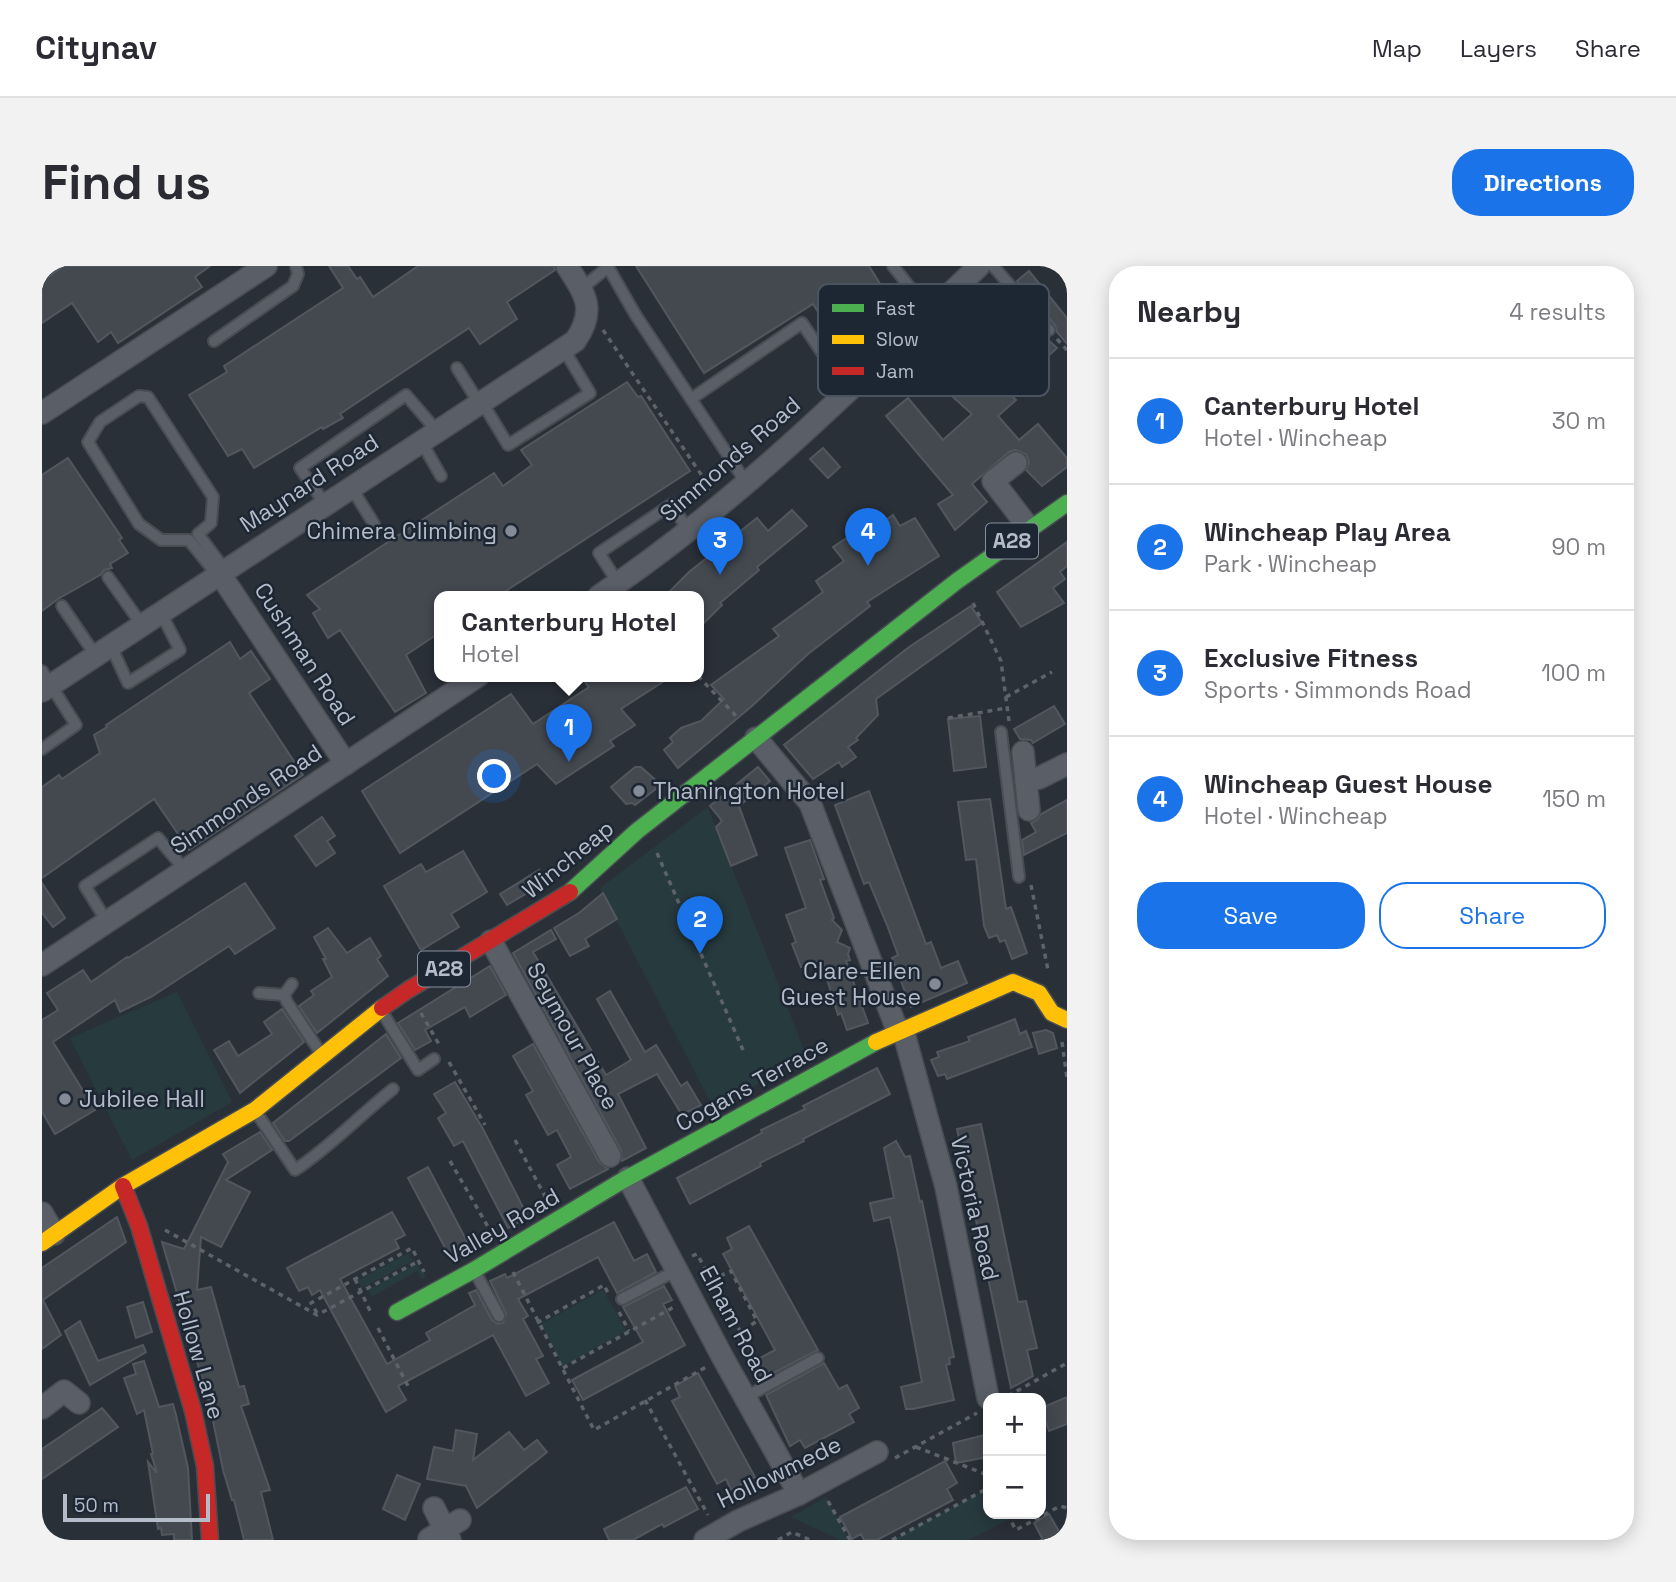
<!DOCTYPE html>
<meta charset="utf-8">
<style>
:root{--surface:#fff;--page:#f2f2f3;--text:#2b2b33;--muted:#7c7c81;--line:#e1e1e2;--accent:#1a73e8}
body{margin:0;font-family:"Space Grotesk",sans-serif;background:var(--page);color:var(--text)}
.controls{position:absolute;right:21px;bottom:21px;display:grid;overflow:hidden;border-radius:14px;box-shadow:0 4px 18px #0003}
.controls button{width:63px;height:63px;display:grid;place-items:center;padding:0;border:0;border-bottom:2px solid var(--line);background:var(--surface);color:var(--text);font:35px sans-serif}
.scale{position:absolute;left:21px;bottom:18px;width:147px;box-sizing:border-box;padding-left:7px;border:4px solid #b4bcc9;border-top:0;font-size:19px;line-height:24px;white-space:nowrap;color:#b4bcc9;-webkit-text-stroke:5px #1d2633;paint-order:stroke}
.you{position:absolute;left:453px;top:511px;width:24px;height:24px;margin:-18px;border:5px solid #fff;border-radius:50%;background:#1a73e8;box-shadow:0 0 0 10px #1a73e833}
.badge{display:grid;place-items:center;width:46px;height:46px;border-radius:50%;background:var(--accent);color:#fff;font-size:23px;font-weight:700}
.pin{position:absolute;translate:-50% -58px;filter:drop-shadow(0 2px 4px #0008)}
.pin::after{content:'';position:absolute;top:37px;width:24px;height:21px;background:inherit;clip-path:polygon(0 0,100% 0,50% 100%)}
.popup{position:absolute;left:392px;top:325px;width:270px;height:91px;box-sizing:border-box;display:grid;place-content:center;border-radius:14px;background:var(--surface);filter:drop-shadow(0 2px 5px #0005);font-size:23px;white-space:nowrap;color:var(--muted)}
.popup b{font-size:26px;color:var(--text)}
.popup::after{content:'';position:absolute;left:50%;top:100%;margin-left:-14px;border:14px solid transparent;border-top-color:var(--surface)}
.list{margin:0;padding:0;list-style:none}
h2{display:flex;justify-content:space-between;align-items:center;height:91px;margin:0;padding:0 28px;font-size:30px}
h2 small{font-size:23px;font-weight:400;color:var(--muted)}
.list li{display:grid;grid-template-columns:46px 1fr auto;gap:21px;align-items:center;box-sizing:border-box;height:126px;padding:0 28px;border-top:2px solid var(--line)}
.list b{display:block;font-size:26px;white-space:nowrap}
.list p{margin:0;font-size:23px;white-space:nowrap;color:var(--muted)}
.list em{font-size:23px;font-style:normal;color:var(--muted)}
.actions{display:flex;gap:14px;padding:21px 28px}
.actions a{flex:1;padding:16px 0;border:2px solid var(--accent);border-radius:28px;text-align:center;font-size:24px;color:var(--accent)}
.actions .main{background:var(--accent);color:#fff}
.map{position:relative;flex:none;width:1025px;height:1274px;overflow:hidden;border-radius:28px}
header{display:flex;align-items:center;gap:42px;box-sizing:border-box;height:98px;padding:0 35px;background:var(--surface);border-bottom:2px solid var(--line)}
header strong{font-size:33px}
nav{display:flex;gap:38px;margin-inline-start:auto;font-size:24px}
.intro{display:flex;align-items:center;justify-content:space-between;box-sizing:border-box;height:168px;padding:0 42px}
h1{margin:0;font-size:49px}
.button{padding:18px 32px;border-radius:28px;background:var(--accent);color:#fff;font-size:24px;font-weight:700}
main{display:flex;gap:42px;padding:0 42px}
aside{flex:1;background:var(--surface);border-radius:28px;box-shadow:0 4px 18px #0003}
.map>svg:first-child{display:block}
</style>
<header>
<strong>Citynav</strong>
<nav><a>Map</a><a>Layers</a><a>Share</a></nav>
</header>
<div class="intro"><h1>Find us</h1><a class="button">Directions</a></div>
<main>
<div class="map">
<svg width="1025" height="1274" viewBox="0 0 1025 1274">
<rect width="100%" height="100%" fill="#2a3038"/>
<g fill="#273a3e">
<polygon points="666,541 765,791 672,843 558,622"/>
<polygon points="135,726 190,836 90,894 28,772"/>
<polygon points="367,987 371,995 320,1022 316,1014"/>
<polygon points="375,997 384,1011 380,1013 375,1005 330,1031 326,1024"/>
<polygon points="561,1024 584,1065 521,1100 499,1058"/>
<polygon points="946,1222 946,1248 965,1248 968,1253 926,1274 850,1274"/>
<polygon points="784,1231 808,1274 798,1274 749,1251"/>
</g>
<g fill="#444950" stroke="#52575f" stroke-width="2">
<polygon points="22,0 168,0 153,11 160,21 76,77 69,66 56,76 30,37 0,57 0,15"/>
<polygon points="287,0 306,0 315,13 318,11 331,31 376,0 512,0 513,4 465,36 475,53 438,78 427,62 298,148 301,152 281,163 280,161 212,202 200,183 186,190 147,129 185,106 182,100 301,22"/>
<polygon points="594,0 827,0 850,37 793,73 771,38 662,107"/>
<polygon points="987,5 1025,52 1025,78 1015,66 1013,59 975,15"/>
<polygon points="965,27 983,48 967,63 987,85 1003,71 1015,82 966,126 974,134 956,150 977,174 996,158 1025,192 1025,201 1000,220 984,204 987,196 984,188 973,184 967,186 930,218 945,236 913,264 896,238 911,229 844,150 866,132 901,174 930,148 912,132 881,97 918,69"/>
<polygon points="585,116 596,131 599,130 648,205 456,330 397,330 397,367 364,389 384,427 353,446 298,364 286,372 271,347 278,343 265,329 452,207 461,220 490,199 479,184"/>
<polygon points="781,182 798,201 786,212 768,193"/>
<polygon points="26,192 80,272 77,274 86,287 68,298 70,302 62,304 58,309 16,333 0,345 0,209"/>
<polygon points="750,244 765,260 715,301 717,304 678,337 680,339 656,363 656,330 623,330 647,306 715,252 726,265"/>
<polygon points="851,249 858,260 873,252 897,290 825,336 828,340 766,388 710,440 636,502 622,484 631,476 628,472 639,462 659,455 682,433 669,419 737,370 731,363 781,326 774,315 802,295 791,281 809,269 815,275"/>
<polygon points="1025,276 1025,300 1018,306 1023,313 1011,322 1022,337 979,361 955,326"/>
<polygon points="929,340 940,357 834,433 836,449 814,472 816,474 806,481 814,491 800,501 797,496 771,513 742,479 867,381"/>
<polygon points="188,376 198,393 209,385 228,413 207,427 261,509 147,584 112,533 0,612 0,521 17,509 20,513 58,487 52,469 65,461 64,459"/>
<polygon points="538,410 630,410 579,443 593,459 568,475 572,480 514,518 495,498 358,587 320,525 469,428 491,458 547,421"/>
<polygon points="1012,440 1023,458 991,477 989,474 978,473 972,463"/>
<polygon points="938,450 944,501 912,505 906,453"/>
<polygon points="593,501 599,501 619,519 593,539 590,537 584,538 569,521"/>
<polygon points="716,501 728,515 697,540 715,589 689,600 674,561 680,555 668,540"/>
<polygon points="827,525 884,678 889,676 899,702 916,695 925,717 869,741 850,692 856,689 845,659 827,616 822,618 793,539"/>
<polygon points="948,533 964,643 969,641 985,687 970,693 963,674 958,676 955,669 947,672 942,660 934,593 924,594 919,558 916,536"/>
<polygon points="1025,534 1025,567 982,589 980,574 994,566 989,557 995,554 999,548"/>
<polygon points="280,551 293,570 285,575 293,587 274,600 253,570"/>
<polygon points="768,574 782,613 778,614 792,652 790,654 800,664 795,676 808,682 806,688 808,694 804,695 826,757 805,764 799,747 796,749 779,694 759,701 750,678 754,676 744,649 764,642 743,582"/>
<polygon points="421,585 445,626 409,648 417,661 379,684 342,620 379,598 384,606"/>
<polygon points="497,604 504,616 465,639 458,628"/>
<polygon points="0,617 23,652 11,661 0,647"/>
<polygon points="203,617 233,662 193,688 187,680 109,731 78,746 73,734 11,776 53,844 13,868 0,846 0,754 16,744 5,727 41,704 49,716 85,691 86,692"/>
<polygon points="561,627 575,653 543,673 547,680 528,690 512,662 537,647"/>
<polygon points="286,662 305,687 328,672 339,690 335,693 346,710 275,767 257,740 272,729 269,725 290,711 281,693 284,693 272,671"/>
<polygon points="509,664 514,673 491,686 564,809 589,794 555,733 568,725 603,786 614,779 639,820 645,816 659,839 640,849 615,808 576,828 604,882 580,895 579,884 471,687"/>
<polygon points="448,700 464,729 428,751 423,741 383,764 389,775 373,784 356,757"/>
<polygon points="240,743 262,776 198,827 172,784 187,775 196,790 230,768 222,756"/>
<polygon points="973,753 978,768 984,765 990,781 905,813 903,808 896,810 889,794 897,791 895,786 928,775 926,771"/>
<polygon points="1004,764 1011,767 1015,782 997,788 991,767"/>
<polygon points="344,768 359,792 247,875 243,875 231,857"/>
<polygon points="491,778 557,896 566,903 528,923 515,899 529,891 515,864 506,869 484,829 491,825 471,790"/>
<polygon points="835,802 848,828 761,873 762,875 718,897 719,900 648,938 635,912 720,867 719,864 763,843 761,840"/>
<polygon points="413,816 441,863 486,951 466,962 421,875 412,880 396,852 404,847 392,828"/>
<polygon points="939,858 976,1036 984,1035 995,1082 985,1084 991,1110 969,1122 915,863"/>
<polygon points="218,866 230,884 184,914 208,926 179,981 159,971 155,1024 169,1021 197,1121 202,1120 207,1138 199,1140 228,1224 219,1226 231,1274 202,1274 192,1234 190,1234 181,1204 168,1140 120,976 142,983 186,896 181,888"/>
<polygon points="854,875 863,891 868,890 878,936 880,935 912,1091 907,1092 908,1098 904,1099 912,1134 871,1143 864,1143 859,1121 880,1116 856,988 848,951 832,955 828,937 852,932 842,882"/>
<polygon points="386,901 430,985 410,995 366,912"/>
<polygon points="350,946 363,969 353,974 357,982 298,1013 345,1098 388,1074 384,1067 433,1039 427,1027 434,1024 450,1054 456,1058 461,1057 464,1047 448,1015 463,1008 465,1012 572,956 592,995 605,988 614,1006 575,1027 556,991 476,1033 486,1050 481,1053 501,1090 494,1093 507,1117 484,1130 451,1069 356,1120 364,1134 344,1146 278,1024 270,1029 266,1021 257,1025 245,1002"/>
<polygon points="75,951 84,976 1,1034 19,1069 0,1083 0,1002"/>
<polygon points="707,960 776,1084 716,1115 707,1098 733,1084 681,988 690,983 685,972"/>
<polygon points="622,1020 630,1034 621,1038 643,1079 541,1134 530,1114 601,1076 581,1041"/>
<polygon points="101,1036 110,1066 94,1072 85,1041"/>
<polygon points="38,1055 56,1095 101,1079 104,1086 48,1119 23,1065"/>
<polygon points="102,1095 117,1141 131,1138 134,1149 146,1202 150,1274 132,1274 132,1268 120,1269 119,1262 116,1263 106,1196 115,1207 109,1188 111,1188 102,1144 95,1148 82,1112 94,1108 91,1098"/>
<polygon points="782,1097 797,1123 805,1119 817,1142 807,1148 812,1156 763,1182 758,1174 748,1180 724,1129"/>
<polygon points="656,1107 713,1211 689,1224 684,1213 675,1218 630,1135 638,1131 633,1120"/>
<polygon points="1025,1131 1025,1158 1007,1165 999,1142"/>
<polygon points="60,1142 76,1161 0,1213 0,1183"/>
<polygon points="414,1164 435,1168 431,1194 467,1166 482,1184 495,1174 505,1186 435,1242 424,1220 385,1213 392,1181 411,1185"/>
<polygon points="946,1168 946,1191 914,1197 911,1177"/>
<polygon points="903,1195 915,1217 905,1223 911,1234 835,1274 822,1274 819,1268 810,1273 798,1251"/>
<polygon points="355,1209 378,1218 363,1254 341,1243"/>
<polygon points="644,1221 656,1243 622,1261 620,1258 591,1274 567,1274 562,1263"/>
<polygon points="1007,1248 1022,1274 1001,1274 992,1257"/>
</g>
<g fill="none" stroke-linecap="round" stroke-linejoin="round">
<defs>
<g id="lane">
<polyline points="851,0 888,47"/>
<polyline points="951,0 1007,64"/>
<polyline points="539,23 566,1 593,48 705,218"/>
<polyline points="172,75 251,20 256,8 254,0"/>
<polyline points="415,102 437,137"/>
<polyline points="649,133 760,57 806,125"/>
<polyline points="440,136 466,179 548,127 521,82"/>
<polyline points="379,175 399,210"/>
<polyline points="309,221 332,258"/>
<polyline points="283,238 258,202 364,129 395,165"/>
<polyline points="176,310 147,274 119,274 97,258 46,176 58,156 97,130 106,131 171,231 169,257 156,268 183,304"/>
<polyline points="66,311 100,359"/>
<polyline points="576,317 557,287 630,238 646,265"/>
<polyline points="20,340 54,390"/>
<polyline points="69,380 86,417 138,384 119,347"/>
<polyline points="0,405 34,459 0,483"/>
<polyline points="959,466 977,611"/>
<polyline points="65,656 43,620 116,572 143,604"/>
<polyline points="250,718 242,729 245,736 276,783"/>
<polyline points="217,727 242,729"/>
<polyline points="342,749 376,804 392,793"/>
<path d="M 216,849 L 253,904 C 288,881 318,849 351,823"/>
<polyline points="433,1006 457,1050"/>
<polyline points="580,1033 635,1004"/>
<polyline points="704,1131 776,1092"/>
</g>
<g id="street">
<polyline points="0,147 224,0"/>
<polyline points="974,197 951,215 987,262"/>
<polyline points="178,308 304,498"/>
<path d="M 557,330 C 697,236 816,116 937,0"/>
<path d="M 0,425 L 533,75 C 555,44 543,28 525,0"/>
<polyline points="714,472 768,537 856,766"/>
<polyline points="981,486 987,544"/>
<polyline points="984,515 997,512 1025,498"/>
<polyline points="449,675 568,890"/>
<polyline points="0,699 436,410"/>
<polyline points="861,764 904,921 946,1132"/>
<polyline points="586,912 681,1092 757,1228"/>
<polyline points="0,947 12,968"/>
<polyline points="0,1142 22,1125 37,1137"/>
<polyline points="392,1242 408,1274"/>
<polyline points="387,1273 418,1254"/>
<polyline points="663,1274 696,1255 757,1228 835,1186"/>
</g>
<g id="fast">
<polyline points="528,626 595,565 915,315 1025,237"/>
<polyline points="355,1046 432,1004 578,916 834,776"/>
</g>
<g id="slow">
<polyline points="834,776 971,716 997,727 1010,747 1025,754"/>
<polyline points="0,977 81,920 213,844 340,742"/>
</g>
<g id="jam">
<polyline points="340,742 366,724 528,626"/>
<polyline points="81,920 97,960 151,1145 163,1200 168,1274"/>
</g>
</defs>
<use href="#lane" stroke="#484c53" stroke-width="14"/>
<use href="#street" stroke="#484c53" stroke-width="24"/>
<use href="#fast" stroke="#484c53" stroke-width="19"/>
<use href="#slow" stroke="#484c53" stroke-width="19"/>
<use href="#jam" stroke="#484c53" stroke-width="19"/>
<g stroke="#5d636a" stroke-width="3.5" stroke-dasharray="5 5" stroke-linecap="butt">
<polyline points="561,64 669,223"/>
<polyline points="1015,73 1025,84"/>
<polyline points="931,337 959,395 967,455"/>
<polyline points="656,410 696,452"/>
<polyline points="964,431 1010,406"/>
<polyline points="906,452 965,442"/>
<polyline points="615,587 701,784"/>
<polyline points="989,619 1006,704"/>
<polyline points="379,747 398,780"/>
<polyline points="1020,776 1025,812"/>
<polyline points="407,796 443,859"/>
<polyline points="473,874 505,934"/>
<polyline points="408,895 449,966"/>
<polyline points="123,964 275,1049 377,995"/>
<polyline points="650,990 655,988 711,1088 704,1092"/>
<polyline points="471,1006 552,1164 666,1100"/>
<polyline points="313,1013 330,1049"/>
<polyline points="669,1014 689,1005 715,1055 699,1066"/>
<polyline points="577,1046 587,1065"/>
<polyline points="275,1047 269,1037 370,982 382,1006"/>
<polyline points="495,1057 562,1019 566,1027"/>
<polyline points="336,1062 367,1122"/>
<polyline points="521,1102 632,1041"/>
<polyline points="966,1130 1025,1097"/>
<polyline points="603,1134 666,1249"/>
<polyline points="874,1181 943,1208 946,1216"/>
<polyline points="853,1192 935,1147"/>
<polyline points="786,1235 808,1274"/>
<polyline points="965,1248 974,1264 1018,1240 1025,1242"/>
<polyline points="736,1274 750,1266 768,1274"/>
<polyline points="850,1274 946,1222"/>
</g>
<use href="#lane" stroke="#5a5e66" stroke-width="10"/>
<use href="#street" stroke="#5a5e66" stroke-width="21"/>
<use href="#fast" stroke="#4caf50" stroke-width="16"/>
<use href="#slow" stroke="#ffc107" stroke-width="16"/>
<use href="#jam" stroke="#c62828" stroke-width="16"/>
</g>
<g fill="#848b96" stroke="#1d2633" stroke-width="2.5">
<circle cx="469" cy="265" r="7"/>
<circle cx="597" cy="525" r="7"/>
<circle cx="893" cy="718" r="7"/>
<circle cx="23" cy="833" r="7"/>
</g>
<g text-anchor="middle" stroke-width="5" stroke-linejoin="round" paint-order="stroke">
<g fill="#1d2633" stroke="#878f9c" stroke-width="2">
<rect x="944" y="257.5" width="52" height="35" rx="5"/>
<rect x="376" y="685.5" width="52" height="35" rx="5"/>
</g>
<g font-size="21" font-weight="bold" fill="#b4bcc9">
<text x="970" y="282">A28</text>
<text x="402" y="710">A28</text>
</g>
<g font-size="23" fill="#b4bcc9" stroke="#1d2633">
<text transform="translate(688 193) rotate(-41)" y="8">Simmonds Road</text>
<text transform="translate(267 217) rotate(-33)" y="8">Maynard Road</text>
<text transform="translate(263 388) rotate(57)" y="8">Cushman Road</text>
<text transform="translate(204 533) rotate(-34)" y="8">Simmonds Road</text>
<text transform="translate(526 593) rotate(-39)" y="8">Wincheap</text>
<text transform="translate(531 770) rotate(61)" y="8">Seymour Place</text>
<text transform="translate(710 818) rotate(-29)" y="8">Cogans Terrace</text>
<text transform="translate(933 942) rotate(77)" y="8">Victoria Road</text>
<text transform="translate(460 960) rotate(-30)" y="8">Valley Road</text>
<text transform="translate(694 1058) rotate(62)" y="8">Elham Road</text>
<text transform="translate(157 1089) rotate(74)" y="8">Hollow Lane</text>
<text transform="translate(737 1206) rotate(-26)" y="8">Hollowmede</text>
</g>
<g font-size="23" fill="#b4bcc9" stroke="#1d2633" text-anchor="end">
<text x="455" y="273">Chimera Climbing</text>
<text x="611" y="533" text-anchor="start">Thanington Hotel</text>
<text x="879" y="713">Clare-Ellen<tspan x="879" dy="26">Guest House</tspan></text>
<text x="37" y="841" text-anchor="start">Jubilee Hall</text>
</g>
</g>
<rect x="776" y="18" width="231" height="112" rx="10" fill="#1d2633" stroke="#4a5360" stroke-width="2"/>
<rect x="790" y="38" width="32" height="8" fill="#4caf50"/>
<rect x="790" y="69" width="32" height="9" fill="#ffc107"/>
<rect x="790" y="101" width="32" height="8" fill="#c62828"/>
<g font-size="19" fill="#b4bcc9">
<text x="834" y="49">Fast</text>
<text x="834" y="80">Slow</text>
<text x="834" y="112">Jam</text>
</g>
</svg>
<div class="controls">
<button>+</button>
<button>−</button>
</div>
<div class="scale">50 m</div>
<div class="you"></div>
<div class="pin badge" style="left:527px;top:496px">1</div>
<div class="popup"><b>Canterbury Hotel</b>Hotel</div>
<div class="pin badge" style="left:658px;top:688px">2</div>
<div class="pin badge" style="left:678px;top:309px">3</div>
<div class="pin badge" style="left:826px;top:300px">4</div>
</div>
<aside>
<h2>Nearby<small>4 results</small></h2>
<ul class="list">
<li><span class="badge">1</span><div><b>Canterbury Hotel</b><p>Hotel · Wincheap</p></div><em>30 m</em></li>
<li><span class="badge">2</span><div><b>Wincheap Play Area</b><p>Park · Wincheap</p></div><em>90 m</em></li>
<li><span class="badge">3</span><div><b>Exclusive Fitness</b><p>Sports · Simmonds Road</p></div><em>100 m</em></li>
<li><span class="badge">4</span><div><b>Wincheap Guest House</b><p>Hotel · Wincheap</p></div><em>150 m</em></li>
</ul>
<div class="actions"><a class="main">Save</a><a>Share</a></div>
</aside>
</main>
